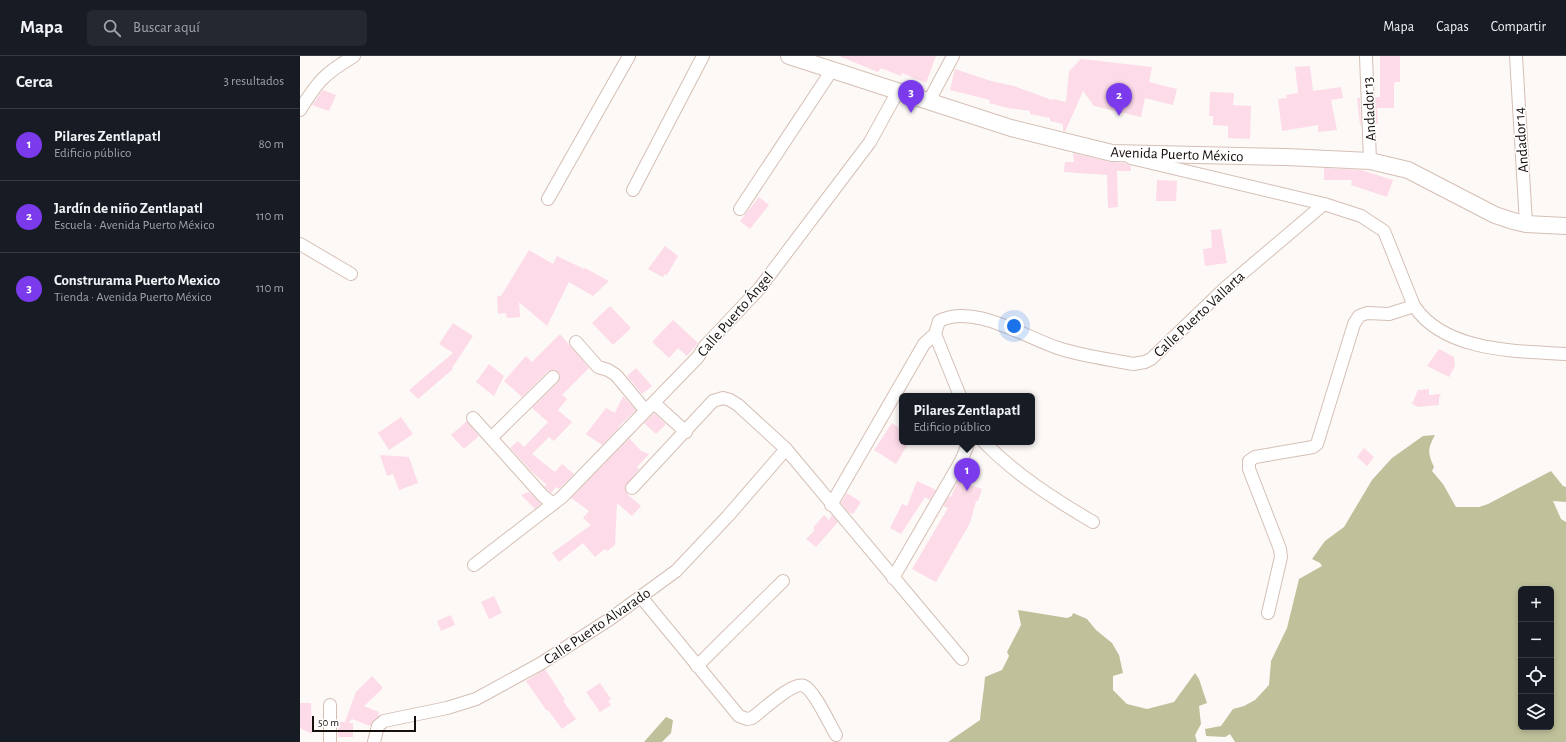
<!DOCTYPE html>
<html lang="es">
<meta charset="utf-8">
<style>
:root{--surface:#171b24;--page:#242831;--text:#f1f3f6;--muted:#9ea1a6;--line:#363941;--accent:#7c3aed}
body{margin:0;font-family:"Alegreya Sans",sans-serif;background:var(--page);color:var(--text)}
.controls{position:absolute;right:12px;bottom:12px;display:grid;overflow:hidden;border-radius:6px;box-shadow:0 2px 6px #0003}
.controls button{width:36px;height:36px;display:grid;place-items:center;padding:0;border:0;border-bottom:1px solid var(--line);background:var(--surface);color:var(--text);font:20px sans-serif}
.scale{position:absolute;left:12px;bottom:10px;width:104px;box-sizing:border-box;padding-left:4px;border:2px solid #170f0c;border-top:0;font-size:11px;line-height:14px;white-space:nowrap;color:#170f0c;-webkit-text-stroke:3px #fff;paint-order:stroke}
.you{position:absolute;left:714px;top:270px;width:14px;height:14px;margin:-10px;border:3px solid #fff;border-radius:50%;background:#1a73e8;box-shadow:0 0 0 6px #1a73e833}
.badge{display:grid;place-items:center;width:26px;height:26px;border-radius:50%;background:var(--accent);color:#fff;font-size:13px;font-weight:700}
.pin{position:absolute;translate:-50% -33px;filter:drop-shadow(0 1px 2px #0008)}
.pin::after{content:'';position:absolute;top:21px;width:14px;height:12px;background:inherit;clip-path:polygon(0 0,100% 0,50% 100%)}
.popup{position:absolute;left:599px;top:337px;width:136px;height:52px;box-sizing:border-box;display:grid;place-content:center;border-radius:6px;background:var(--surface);filter:drop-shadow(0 1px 3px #0005);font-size:13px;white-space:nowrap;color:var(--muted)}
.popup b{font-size:15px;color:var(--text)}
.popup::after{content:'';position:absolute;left:50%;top:100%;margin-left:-8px;border:8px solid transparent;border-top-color:var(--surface)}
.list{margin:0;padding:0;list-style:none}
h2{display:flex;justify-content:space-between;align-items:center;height:52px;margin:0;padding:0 16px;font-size:17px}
h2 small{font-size:13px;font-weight:400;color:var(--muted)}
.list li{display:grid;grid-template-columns:26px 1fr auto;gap:12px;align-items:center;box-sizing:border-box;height:72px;padding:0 16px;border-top:1px solid var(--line)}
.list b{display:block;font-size:15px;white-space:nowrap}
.list p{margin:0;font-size:13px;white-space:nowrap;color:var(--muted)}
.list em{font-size:13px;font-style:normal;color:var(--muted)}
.icon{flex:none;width:22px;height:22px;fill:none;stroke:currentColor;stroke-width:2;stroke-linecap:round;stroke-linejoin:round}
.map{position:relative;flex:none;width:1266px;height:686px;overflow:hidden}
header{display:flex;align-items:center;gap:24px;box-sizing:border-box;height:56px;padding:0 20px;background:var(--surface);border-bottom:1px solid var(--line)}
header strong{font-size:19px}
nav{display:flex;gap:22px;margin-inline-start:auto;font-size:14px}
.search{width:280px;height:36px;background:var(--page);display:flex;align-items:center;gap:10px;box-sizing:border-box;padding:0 14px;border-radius:6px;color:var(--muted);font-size:15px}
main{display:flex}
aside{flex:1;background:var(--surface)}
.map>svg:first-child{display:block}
</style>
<header>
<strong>Mapa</strong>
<div class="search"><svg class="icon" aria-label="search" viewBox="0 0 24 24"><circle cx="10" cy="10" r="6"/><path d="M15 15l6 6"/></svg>Buscar aquí</div>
<nav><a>Mapa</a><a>Capas</a><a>Compartir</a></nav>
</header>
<main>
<aside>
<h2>Cerca<small>3 resultados</small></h2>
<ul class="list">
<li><span class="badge">1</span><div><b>Pilares Zentlapatl</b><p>Edificio público</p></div><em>80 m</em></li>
<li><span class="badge">2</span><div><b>Jardín de niño Zentlapatl</b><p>Escuela · Avenida Puerto México</p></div><em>110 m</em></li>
<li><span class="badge">3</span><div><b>Construrama Puerto Mexico</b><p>Tienda · Avenida Puerto México</p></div><em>110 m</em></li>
</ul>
</aside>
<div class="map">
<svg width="1266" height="686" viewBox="0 0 1266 686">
<rect width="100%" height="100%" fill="#fdf9f7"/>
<g fill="#bec19a" fill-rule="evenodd">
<path d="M 1135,379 C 1128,392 1127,397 1134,411 L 1132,415 L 1143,428 L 1156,451 L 1179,451 L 1188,448 L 1251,415 L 1263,430 L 1266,431 L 1266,446 L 1253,445 L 1261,463 L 1266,466 L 1266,686 L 935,686 L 930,678 L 925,681 L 906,680 L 905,673 L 921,670 L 933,653 L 944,650 L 955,644 L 969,629 L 971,605 L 987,572 L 999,523 L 1022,510 L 1020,507 L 1012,503 L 1025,485 L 1044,471 L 1072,424 L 1092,402 L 1123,380 ZM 1221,533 L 1251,533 L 1251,671 L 1221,671 Z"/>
<path d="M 718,554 L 767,562 L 772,560 L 773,557 L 787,563 L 796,574 L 812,587 L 819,599 L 823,617 L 813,620 L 813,634 L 827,648 L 847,653 L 874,646 L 895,617 L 899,623 L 907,647 L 899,650 L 901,668 L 895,679 L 897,686 L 648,686 L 680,664 C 681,650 684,636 685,621 L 702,614 L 709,600 L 707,596 L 721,569 Z"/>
<polygon points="366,661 373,664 371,677 362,686 344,686"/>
</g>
<g fill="#fddbe9">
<polygon points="539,0 636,0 626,27 602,17 601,20 581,12 578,16"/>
<polygon points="1080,0 1100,0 1100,26 1094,26 1094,52 1077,52 1078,67 1076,68 1075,41 1080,41"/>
<polygon points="781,3 852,11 849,26 877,33 873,49 845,42 841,61 794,50 783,35 765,76 763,75 763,68 750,65 750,62 730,58 730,55 708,52 689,47 690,44 650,34 655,13 691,25 714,30 752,44 753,43 766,46 769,15"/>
<polygon points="1010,10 1013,35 1041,31 1043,42 1031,44 1037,74 1018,76 1018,69 982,75 978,43 987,42 986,39 998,37 995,11"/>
<polygon points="23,34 36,39 29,55 12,49"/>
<polygon points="910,36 934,37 933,49 951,50 950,83 928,82 928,70 913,69 913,60 909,60"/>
<polygon points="1057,42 1060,42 1061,69 1060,69"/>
<polygon points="773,97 810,106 825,107 831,110 831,115 817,115 818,151 808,152 807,119 764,116 765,106 774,106"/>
<polygon points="1024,112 1061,114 1093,124 1087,141 1051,129 1052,124 1024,124"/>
<polygon points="857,124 877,125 876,145 856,145"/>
<polygon points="459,141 469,149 450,173 440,165"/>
<polygon points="921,173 927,207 905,210 903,193 912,192 911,174"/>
<polygon points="365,190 378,200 367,219 365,218 363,221 348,213"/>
<polygon points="229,194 253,208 257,200 284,213 285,212 309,225 293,240 269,226 247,270 219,246 220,261 207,262 206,257 198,258 197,240 201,240"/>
<polygon points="310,250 331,272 313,289 292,267"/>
<polygon points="373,264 398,287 387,300 378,292 369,302 352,286"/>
<polygon points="153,267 173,280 152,312 153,313 118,343 109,334 153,297 139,288"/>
<polygon points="260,278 289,312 262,339 267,343 258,354 272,366 254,385 249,381 232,398 255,416 262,408 274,418 259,433 256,431 251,437 244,430 247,429 233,417 210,392 218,385 224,391 248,366 232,352 258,326 260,319 255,314 248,315 222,341 204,325 226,300 232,306"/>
<polygon points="1139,293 1154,301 1155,310 1149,321 1127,310"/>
<polygon points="189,308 204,320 194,340 176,326"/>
<polygon points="336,312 352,330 342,338 327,320"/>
<polygon points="1129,333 1129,339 1141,338 1139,342 1139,349 1118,351 1112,348 1118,334"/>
<polygon points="323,340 336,354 318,371 319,372 302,389 286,378 306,352 315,357"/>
<polygon points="354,357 366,368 356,378 344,367"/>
<polygon points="101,361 113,378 89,394 78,377"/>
<polygon points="167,365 179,380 164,393 151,379"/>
<polygon points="592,367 602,374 602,386 609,386 596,408 574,394"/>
<polygon points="329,382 341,395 349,398 337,411 339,413 325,431 328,439 341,450 332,460 317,447 315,489 307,495 305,493 295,501 283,487 259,506 252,497 291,469 283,462 289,455 271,442"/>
<polygon points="1064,392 1074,401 1067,410 1057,401"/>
<polygon points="80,399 109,401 118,427 99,434 93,418 87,420"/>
<polygon points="617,425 636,434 630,444 625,441 601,478 590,472 602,448 607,450"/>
<polygon points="658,425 682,433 678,445 676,445 670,467 636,526 612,513 648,452 643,450 649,440 651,441"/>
<polygon points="229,436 241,448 235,453 221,439"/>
<polygon points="547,437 561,446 553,458 548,456 541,447"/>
<polygon points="524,459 529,464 532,459 538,466 516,491 506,483 515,474 513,472"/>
<polygon points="194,540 202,557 189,563 181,546"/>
<polygon points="151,559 155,569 141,575 137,565"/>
<polygon points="245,613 265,644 263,645 276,663 262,673 248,654 247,655 226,625"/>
<polygon points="72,620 83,632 64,650 79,656 78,661 70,670 52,663 48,667 53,667 53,681 38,681 38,666 45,666 56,636"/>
<polygon points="300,627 311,643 308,645 311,649 300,656 286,636"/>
<polygon points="0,647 11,647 12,678 0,672"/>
</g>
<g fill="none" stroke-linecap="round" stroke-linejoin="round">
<defs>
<g id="street">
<polyline points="1066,0 1070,105"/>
<polyline points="1216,0 1226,168"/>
<polyline points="629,45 653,0"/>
<path d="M 0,54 C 18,25 24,18 54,0"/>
<path d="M 831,102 L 1024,148 L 1061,160 L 1084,175 L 1114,250 C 1145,296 1216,295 1266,298"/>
<polyline points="333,134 403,0"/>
<polyline points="248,143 329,0"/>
<polyline points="440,153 532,14"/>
<polyline points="0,188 51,218"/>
<polyline points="635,278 660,340"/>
<polyline points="276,286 298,311 308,314 316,319 345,354"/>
<polyline points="354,347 386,376"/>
<polyline points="173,362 243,440 253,448 262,441 398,301 405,290 459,233 570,86 598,35"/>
<polyline points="191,382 253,321"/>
<path d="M 684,386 C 715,418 754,443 793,466"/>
<polyline points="332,432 413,345 423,342 430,344 438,349 486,393 662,603"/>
<path d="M 531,449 L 624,288 L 635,278 L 639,265 C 674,247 724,281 758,292 C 782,300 808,303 833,308 L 845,306 L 851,303 L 925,232 L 1024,148"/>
<polyline points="174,509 253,448"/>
<polyline points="593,522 661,405 669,386"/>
<path d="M 341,541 L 439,660 L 447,663 L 452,662 C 462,655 493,625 504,630 C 514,634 530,669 536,679"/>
<polyline points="968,557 981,501 980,493 949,413 949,405 955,401 1013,391 1017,388 1054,268 1059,260 1067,257 1089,258 1114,250"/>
<polyline points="397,610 483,525"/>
<polyline points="30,686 30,649"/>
<polyline points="74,686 78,670 84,665 147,652 176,643 240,608 310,563 376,515 428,460 486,393"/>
</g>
<polyline id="secondary" points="489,0 711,72 812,97 986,101 1070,105 1108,114 1195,159 1213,165 1226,168 1266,170"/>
</defs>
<use href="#street" stroke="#d5bfb4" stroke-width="14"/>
<use href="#secondary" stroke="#d5bfb4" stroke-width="18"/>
<use href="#street" stroke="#fff" stroke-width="12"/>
<use href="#secondary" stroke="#fff" stroke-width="16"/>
</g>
<g text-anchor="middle" stroke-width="3" stroke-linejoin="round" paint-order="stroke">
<g font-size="15" fill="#170f0c" stroke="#fff">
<text transform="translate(1069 53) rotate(-93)" y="5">Andador 13</text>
<text transform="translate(1221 84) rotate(-94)" y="5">Andador 14</text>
<text transform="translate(877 98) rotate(2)" y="5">Avenida Puerto México</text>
<text transform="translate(435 258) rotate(-49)" y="5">Calle Puerto Ángel</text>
<text transform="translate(899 258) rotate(-43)" y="5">Calle Puerto Vallarta</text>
<text transform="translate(297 570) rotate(-34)" y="5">Calle Puerto Alvarado</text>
</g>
</g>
</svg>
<div class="controls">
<button>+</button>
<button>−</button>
<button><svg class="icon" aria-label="locate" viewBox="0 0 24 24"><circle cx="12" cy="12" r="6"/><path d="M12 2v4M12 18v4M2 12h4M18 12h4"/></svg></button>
<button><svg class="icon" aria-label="layers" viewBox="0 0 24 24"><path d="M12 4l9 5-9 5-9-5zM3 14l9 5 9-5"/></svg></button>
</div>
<div class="scale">50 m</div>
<div class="you"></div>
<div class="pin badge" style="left:667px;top:435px">1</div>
<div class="popup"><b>Pilares Zentlapatl</b>Edificio público</div>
<div class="pin badge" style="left:819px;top:60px">2</div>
<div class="pin badge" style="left:611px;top:57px">3</div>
</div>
</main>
